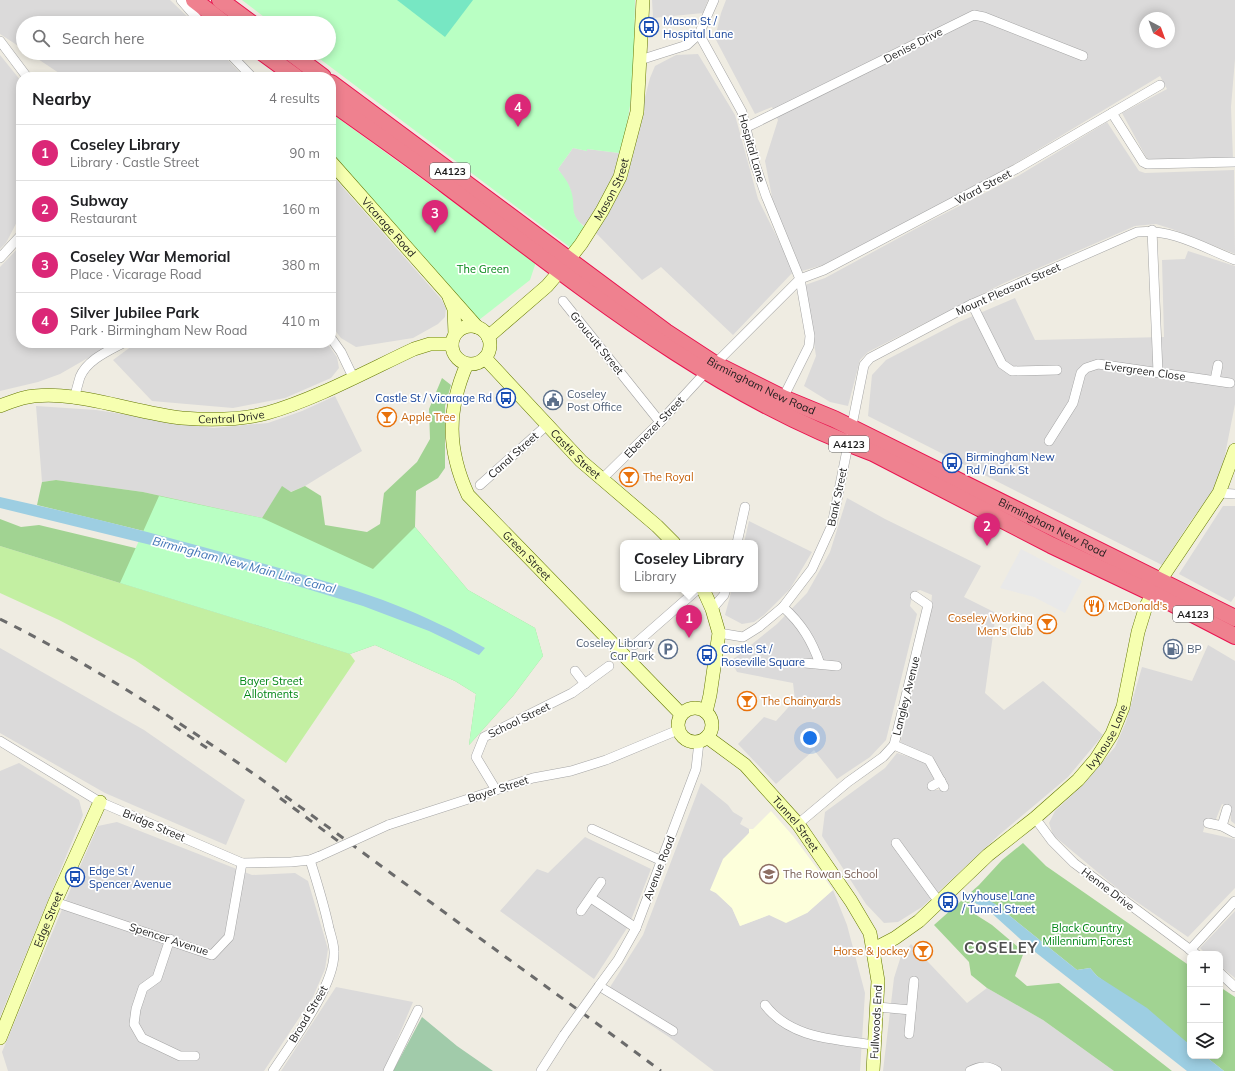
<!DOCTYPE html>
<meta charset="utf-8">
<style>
:root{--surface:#fff;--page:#f6f6f6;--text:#202124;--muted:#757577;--line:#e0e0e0;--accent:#db2777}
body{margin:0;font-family:Mulish,sans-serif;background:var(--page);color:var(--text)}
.controls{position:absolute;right:12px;bottom:12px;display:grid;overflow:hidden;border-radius:8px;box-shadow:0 2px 10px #0003}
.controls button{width:36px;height:36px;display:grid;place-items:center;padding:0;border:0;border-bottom:1px solid var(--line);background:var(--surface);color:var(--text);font:20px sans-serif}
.compass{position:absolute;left:1139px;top:12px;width:36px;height:36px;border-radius:50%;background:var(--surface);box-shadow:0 2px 10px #0003;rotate:139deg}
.you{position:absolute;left:810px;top:738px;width:14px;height:14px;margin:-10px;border:3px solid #fff;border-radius:50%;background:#1a73e8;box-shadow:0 0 0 6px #1a73e833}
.badge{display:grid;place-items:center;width:26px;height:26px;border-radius:50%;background:var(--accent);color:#fff;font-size:13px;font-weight:700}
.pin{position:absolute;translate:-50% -33px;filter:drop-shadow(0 1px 2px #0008)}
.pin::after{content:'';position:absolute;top:21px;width:14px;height:12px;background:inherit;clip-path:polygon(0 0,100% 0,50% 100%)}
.popup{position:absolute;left:620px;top:540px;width:138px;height:52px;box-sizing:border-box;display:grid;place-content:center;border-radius:8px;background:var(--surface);filter:drop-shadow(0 1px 3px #0005);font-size:13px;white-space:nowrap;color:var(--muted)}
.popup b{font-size:15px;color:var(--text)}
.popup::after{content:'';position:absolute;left:50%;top:100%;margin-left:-8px;border:8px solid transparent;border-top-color:var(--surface)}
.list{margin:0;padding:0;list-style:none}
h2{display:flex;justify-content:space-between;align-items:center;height:52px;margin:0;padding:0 16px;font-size:17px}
h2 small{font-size:13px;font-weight:400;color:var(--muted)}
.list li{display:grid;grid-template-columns:26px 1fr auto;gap:12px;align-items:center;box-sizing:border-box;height:56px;padding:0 16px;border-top:1px solid var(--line)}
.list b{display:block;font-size:15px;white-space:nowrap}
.list p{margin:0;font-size:13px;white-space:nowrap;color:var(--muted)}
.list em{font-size:13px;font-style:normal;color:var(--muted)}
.icon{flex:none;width:22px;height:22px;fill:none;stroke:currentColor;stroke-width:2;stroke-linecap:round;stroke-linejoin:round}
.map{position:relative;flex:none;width:1235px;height:1071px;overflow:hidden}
.search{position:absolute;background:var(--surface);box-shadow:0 2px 10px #0003;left:16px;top:16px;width:320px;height:44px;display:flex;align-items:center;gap:10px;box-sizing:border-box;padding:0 14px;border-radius:22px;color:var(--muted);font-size:15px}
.panel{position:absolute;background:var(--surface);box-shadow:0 2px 10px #0003;left:16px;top:72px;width:320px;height:276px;border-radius:16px}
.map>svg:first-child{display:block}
</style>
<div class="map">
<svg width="1235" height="1071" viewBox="0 0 1235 1071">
<rect width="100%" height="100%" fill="#efece2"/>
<g fill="#dbdada" fill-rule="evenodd">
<polygon points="0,0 170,0 194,23 23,23 23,49 0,34"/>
<polygon points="652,0 708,0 703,13 653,18"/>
<path d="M 726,0 L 1235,0 L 1235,59 L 1231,107 L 1233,159 L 1148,160 L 1146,157 L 1122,113 L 1167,89 L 1160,76 L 986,181 L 823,265 L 802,271 L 773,202 L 765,161 L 778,120 L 772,107 L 755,114 L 715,38 L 721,13 ZM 1145,18 L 1169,18 L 1169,42 L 1145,42 Z"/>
<polygon points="29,53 221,53 244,77 65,77"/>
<polygon points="698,54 735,115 758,199 794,271 733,335 661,267 642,280 598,235 576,220 573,210 570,188 558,169 573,148 587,151 587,149 619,153 628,161 650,78 655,66 676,55"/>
<polygon points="0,55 21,81 21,214 6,243 0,249"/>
<polygon points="1107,122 1139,171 1145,173 1234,170 1235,254 1172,229 1156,224 1135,226 1002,284 868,352 860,360 848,406 830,402 804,386 816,356 805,285 825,278 930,221 1018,176"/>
<polygon points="331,174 441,299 446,308 445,317 438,324 413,338 356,347 341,338 331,325"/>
<polygon points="21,245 21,343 114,343 60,374 38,382 0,391 0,267"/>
<polygon points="1188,251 1235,266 1235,404 1224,460 1213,491 1190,522 1162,565 868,416 872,375 886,360 959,322 1015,298 1035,340 1164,337 1162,260 1185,259"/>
<polygon points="136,343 327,343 337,357 339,368 331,378 285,398 233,408 152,401 113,360"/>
<polygon points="335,396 362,451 305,486 290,492 282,487 262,518 143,492 56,480 42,482 36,406 96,410 213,428 268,423 302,411"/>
<polygon points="847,498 885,519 981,566 964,597 996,613 985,693 1004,710 1043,681 1103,735 1068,777 999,835 922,907 898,922 884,923 866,904 822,836 825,812 885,768 897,753 927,763 935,778 929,785 933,790 940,790 948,785 931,756 900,744 930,617 932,595 920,590 913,592 910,606 917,614 886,740 870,757 837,779 814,750 776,784 738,744 764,717 776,721 795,700 793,683 737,672 731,661 777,624 807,593 830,552"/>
<polygon points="1223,506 1235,506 1235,596 1231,602 1179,574"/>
<polygon points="749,521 812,552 790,589 764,615 754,622 742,624 725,615 732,589 755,589 755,543 744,543"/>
<polygon points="1208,645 1235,661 1235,824 1231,821 1230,808 1222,804 1216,819 1206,820 1203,832 1235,839 1235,888 1188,937 1118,889 1053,835 1049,823 1055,811 1083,785 1115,747 1126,722 1142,667 1192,681"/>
<polygon points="0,648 144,730 245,800 226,845 105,793 0,733"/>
<polygon points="19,763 79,800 83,815 0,1017 0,771"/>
<polygon points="701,783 728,805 733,812 743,818 740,824 749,829 749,833 710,890 716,893 732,908 740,926 769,915 807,913 833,890 847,925 865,993 860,1071 714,1071 669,1037 605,995 643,935"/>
<polygon points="117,822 252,875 295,873 308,881 328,949 325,969 313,997 264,1071 8,1071 2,1052 82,862 98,826"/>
<polygon points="585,837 651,869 629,925 594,979 500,911 537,869 548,873"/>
<polygon points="1235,911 1235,978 1220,966 1220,954 1206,954 1200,948"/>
<polygon points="911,944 967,1003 987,988 1043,1020 1114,1071 883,1071 894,978 901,956"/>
<polygon points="336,987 413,1002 384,1071 281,1071"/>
</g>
<polygon fill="#fdffdb" points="771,811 793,836 833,890 807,913 786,923 769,915 740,926 732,908 716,893 710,890 723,859 749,833 749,829 753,829"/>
<polygon fill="#c3efa2" points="0,546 350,654 355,661 286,763 135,660 59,620 0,593"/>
<g fill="#a1d392">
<polygon points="442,378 451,385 445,406 445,468 438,478 416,491 415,527 468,590 535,628 543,656 513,696 469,745 476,694 455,681 375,645 350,654 0,546 0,519 21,527 39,525 202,564 193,543 37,505 42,482 56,480 143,492 262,518 282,486 291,492 305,486 321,496 325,525 367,532 380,524 384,493 417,462 430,439 429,409"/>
<polygon points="1023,843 1046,866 1190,966 1190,1045 1097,976 1090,968 1077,970 995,904 978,899 970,911 992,925 1024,952 1015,976 1027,986 1059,983 1172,1071 1114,1071 1043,1020 987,988 971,975 969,962 934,925 979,885 1002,860"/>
<polygon points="1220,987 1235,997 1235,1071 1224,1071 1205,1056 1220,1056"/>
</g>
<polygon fill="#a1cbaa" points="422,1017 457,1046 493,1071 393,1071"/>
<g fill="#b9ffc3">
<path d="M 242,0 L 635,0 C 634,51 636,104 619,153 L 587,149 L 587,151 L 573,148 L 558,169 C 562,175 568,181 570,188 C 578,208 566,212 587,229 L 571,248 L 312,53 L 329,53 L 329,23 L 272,23 Z"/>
<polygon points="331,113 536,262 530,280 479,320 331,152"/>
<polygon points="159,496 262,518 373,569 415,527 468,590 535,628 543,656 513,696 469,745 476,694 455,681 375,645 350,654 120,583"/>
</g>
<polygon fill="#77e7c3" points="397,0 473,0 445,37"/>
<polygon fill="#e9e9e9" points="1021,549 1082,581 1065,613 1034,597 1000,588"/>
<g fill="#9dcee2">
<path d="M 0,497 C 83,515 165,536 247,559 C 311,577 379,594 439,624 C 455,631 470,640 485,648 L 479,655 L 429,631 L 363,606 L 216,561 L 0,508 Z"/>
<polygon points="979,894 995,904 1077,970 1090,968 1097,976 1147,1008 1190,1045 1190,1056 1205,1056 1224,1071 1187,1071 1030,948 987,909 975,903"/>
</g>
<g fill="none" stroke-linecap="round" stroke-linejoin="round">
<defs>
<g id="street">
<polyline points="181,0 201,23"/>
<polyline points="714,0 699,34 742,112 754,161 766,196 800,279 810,336 809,346 783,398"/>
<polyline points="0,41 27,77"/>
<polyline points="229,53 252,77"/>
<polyline points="640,60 687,45 699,34"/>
<polyline points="1112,113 1143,162 1147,164 1235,162"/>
<polyline points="747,127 974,15 984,17 1083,56"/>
<polyline points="1152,230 1158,372"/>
<polyline points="0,258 21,235"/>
<polyline points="563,301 660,422"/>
<polyline points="972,304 1002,364 1012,371 1057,370"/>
<polyline points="331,338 341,352 353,377"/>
<polyline points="715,364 800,279 824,270 1016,169 1160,85"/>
<polyline points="1215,380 1218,365"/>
<path d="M 74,399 C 76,391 78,384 80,377 C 87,360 108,351 123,343"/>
<polyline points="1049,441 1073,403 1081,373 1086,368 1098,364 1230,383"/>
<polyline points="601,480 660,422 705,373"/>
<polyline points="480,485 547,425"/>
<polyline points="1219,493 1235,494"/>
<polyline points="737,543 745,507"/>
<path d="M 783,607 C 802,624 812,641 820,664"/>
<polyline points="712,609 724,595 726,589"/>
<path d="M 719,633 L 743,637 L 759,627 L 783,607 L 812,569 L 832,525 L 864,365 L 870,358 L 972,304 L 1137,232 C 1171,228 1204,248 1235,260"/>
<polyline points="634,645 698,589"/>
<polyline points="805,663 837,666"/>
<polyline points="575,671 585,684"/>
<polyline points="0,741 100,802 242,863 291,862 310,860 320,856"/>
<polyline points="894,745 929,760 944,787"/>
<polyline points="932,786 941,781"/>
<polyline points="496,790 476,757 484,737 572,693 609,666"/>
<polyline points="1035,818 1052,841 1074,863 1196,954"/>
<polyline points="1208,823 1222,826 1235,833"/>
<polyline points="798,824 848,782 883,757 894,745 928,605 915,596"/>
<polyline points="388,825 533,778 571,771 606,760 678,730"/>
<polyline points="1222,826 1227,809"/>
<polyline points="592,829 662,861"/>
<polyline points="896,843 939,902"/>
<polyline points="591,898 636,928"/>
<polyline points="55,902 212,955 229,937 242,863"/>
<polyline points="581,911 601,882"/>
<polyline points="170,939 157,978 143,988 136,1009 134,1024 142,1038 180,1056 195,1056"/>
<polyline points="1190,950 1235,901"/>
<polyline points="1220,973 1235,987"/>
<path d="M 765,1005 C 791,1039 835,1039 874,1045"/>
<polyline points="878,1007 911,1010"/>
<polyline points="673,1031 599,986 618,960 636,928 696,769 699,742"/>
<polyline points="909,1034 914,981"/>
<path d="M 273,1071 C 292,1042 335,986 334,952 C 334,944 331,936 329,928 C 324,905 317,882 310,860"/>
<polyline points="388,1071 418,1010"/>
<polyline points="541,1071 564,1035"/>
<path d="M 970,1071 C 980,1066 988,1065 997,1071"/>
</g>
<g id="secondary">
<path id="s1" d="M 331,162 L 477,327"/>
<polyline points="449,297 454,309 455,334"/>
<circle cx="471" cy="345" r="19"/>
<path id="s2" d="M 488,337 L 547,286 L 559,272 L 581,244 L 602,211 L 620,177 L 637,112 L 643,0"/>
<path id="s3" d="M 485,358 L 581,461 L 657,526 L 674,543"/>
<path id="s4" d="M 467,364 C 447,410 447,449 468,495 L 681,714"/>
<path id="s5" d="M 0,406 C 8,403 15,400 23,398 C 70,387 133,413 182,418 C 208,420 241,420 267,413 C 314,400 369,370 414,349 L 430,344 L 452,344"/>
<polyline points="703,589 712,609 719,633 710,695 706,712"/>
<circle cx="695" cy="725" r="17"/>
<path id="s6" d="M 707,737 L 745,765 L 798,824 L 851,901 L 870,933 L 878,981 L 873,1071"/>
<path id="s7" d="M 874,949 L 895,938 L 919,921 L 988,855 L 1035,818 L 1078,780 L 1096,759 L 1112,734 L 1123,707 L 1138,632 L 1146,606 L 1159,582 L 1219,493 L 1235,450"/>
<path id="s8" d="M 0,1038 L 55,902 L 100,802"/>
</g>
<g id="highway">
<polyline points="194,0 224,23"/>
<polyline points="220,0 251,23"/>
<polyline points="263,53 296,77"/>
<polyline points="291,53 323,77"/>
<path id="s9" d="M 331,83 L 666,332 L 715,364 L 783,398 L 834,419 L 1235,618"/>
<path d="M 331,102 C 370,130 409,157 447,186 C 583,288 711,394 873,453 L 1051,545 L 1152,593 L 1235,636"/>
</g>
</defs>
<use href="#street" stroke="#a4a4a4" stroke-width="10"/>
<use href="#secondary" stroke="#647800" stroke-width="14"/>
<use href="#highway" stroke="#ea124f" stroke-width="18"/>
<use href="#street" stroke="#fff" stroke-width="9"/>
<use href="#secondary" stroke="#f6ffb0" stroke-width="13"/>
<use href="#highway" stroke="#ef818f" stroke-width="16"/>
<g stroke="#6b6b6b" stroke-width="3" stroke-dasharray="8 8" stroke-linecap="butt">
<path d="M 0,619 C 140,689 263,779 388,871 C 479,938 571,1004 661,1071"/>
<polyline points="174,726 207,748"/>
<polyline points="280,798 346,847"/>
</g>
<defs>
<g id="street-bridge">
<polyline points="320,856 388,825"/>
<polyline points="564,1035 599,986"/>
</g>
</defs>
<use href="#street-bridge" stroke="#a4a4a4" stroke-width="10" stroke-linecap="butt"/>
<use href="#street-bridge" stroke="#fff" stroke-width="9"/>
</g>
<defs>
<symbol id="bus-ring" viewBox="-11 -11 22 22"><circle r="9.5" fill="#fff" stroke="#1a4fb4" stroke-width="1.5"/><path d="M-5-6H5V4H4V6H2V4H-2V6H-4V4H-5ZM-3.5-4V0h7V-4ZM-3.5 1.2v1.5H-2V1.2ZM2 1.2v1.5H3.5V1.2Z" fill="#1a4fb4"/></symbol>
<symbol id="civic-ring" viewBox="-11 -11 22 22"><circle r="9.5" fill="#fff" stroke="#5c6f8a" stroke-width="1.5"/><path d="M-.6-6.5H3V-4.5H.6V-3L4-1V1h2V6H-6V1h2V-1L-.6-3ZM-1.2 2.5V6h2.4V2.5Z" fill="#5c6f8a"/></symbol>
<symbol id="bar-ring" viewBox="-11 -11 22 22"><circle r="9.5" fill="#fff" stroke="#e8710a" stroke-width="1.5"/><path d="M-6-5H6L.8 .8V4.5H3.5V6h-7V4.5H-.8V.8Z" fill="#e8710a"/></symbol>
<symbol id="restaurant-ring" viewBox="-11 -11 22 22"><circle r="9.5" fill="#fff" stroke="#e8710a" stroke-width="1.5"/><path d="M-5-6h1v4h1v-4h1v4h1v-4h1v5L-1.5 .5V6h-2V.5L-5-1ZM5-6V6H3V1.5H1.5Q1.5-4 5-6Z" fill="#e8710a"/></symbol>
<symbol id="parking-ring" viewBox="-11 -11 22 22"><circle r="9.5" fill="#fff" stroke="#5c6f8a" stroke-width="1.5"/><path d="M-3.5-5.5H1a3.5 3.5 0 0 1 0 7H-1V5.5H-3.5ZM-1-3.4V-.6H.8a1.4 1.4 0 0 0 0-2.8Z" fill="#5c6f8a"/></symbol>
<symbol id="fuel-ring" viewBox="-11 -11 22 22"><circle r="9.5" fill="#fff" stroke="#5c6f8a" stroke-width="1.5"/><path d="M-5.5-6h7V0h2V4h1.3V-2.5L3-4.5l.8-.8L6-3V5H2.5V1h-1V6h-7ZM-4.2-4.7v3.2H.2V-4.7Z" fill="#5c6f8a"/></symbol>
<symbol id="school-ring" viewBox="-11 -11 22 22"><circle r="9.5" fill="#fff" stroke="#8d6e63" stroke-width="1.5"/><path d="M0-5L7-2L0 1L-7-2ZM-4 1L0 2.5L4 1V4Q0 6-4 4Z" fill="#8d6e63"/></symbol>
</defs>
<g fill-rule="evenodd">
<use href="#bus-ring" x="638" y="16" width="22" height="22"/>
<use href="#bus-ring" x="495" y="387" width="22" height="22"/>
<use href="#civic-ring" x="542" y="389" width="22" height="22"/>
<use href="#bar-ring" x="376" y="406" width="22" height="22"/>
<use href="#bus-ring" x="941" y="452" width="22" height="22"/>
<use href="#bar-ring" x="618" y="466" width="22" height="22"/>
<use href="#restaurant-ring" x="1083" y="595" width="22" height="22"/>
<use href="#bar-ring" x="1036" y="613" width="22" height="22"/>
<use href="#parking-ring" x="657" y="638" width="22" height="22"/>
<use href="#fuel-ring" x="1162" y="638" width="22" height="22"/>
<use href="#bus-ring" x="696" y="644" width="22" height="22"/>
<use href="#bar-ring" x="736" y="690" width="22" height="22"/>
<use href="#school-ring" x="758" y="863" width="22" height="22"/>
<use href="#bus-ring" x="64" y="866" width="22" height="22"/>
<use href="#bus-ring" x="937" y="891" width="22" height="22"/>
<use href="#bar-ring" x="912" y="940" width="22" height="22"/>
</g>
<g text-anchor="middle" stroke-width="3.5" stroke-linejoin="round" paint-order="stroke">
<g fill="#fff" stroke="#616161" stroke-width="1">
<rect x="430" y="163" width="40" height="16" rx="3"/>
<rect x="829" y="436" width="40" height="16" rx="3"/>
<rect x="1173" y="606" width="40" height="16" rx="3"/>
</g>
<g font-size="10" font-weight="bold" fill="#1d1d1d">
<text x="450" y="175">A4123</text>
<text x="849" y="448">A4123</text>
<text x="1193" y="618">A4123</text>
</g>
<g font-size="11" fill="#164399" stroke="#fff" text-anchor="start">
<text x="663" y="25">Mason St /<tspan x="663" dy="13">Hospital Lane</tspan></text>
<text x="492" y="402" text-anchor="end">Castle St / Vicarage Rd</text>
<text x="966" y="461">Birmingham New<tspan x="966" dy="13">Rd / Bank St</tspan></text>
<text x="721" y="653">Castle St /<tspan x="721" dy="13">Roseville Square</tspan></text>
<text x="89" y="875">Edge St /<tspan x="89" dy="13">Spencer Avenue</tspan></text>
<text x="962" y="900">Ivyhouse Lane<tspan x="962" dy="13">/ Tunnel Street</tspan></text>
</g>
<g font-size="11" fill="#1d1d1d" stroke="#fff">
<text transform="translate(913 45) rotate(-27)" y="4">Denise Drive</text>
<text transform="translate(752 148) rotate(74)" y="4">Hospital Lane</text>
<text transform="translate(983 187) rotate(-28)" y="4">Ward Street</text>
<text dy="4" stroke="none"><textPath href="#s2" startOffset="195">Mason Street</textPath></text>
<text dy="4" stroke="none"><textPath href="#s1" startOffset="87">Vicarage Road</textPath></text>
<text transform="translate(1008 289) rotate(-24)" y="4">Mount Pleasant Street</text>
<text transform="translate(597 343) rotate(51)" y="4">Groucutt Street</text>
<text transform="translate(1145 371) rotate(8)" y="4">Evergreen Close</text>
<text dy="4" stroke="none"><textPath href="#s9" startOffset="527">Birmingham New Road</textPath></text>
<text dy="4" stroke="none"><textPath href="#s5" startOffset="235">Central Drive</textPath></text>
<text transform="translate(654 427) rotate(-46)" y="4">Ebenezer Street</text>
<text dy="4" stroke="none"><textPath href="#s3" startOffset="132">Castle Street</textPath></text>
<text transform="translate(513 455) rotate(-42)" y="4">Canal Street</text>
<text transform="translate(837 497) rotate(-78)" y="4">Bank Street</text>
<text dy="4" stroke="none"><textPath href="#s9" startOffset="851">Birmingham New Road</textPath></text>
<text dy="4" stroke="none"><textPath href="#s4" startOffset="220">Green Street</textPath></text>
<text transform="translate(906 696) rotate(-76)" y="4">Langley Avenue</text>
<text transform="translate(519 720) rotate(-26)" y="4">School Street</text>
<text dy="4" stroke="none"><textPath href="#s7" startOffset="318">Ivyhouse Lane</textPath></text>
<text transform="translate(498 789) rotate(-18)" y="4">Bayer Street</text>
<text dy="4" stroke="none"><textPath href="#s6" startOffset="125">Tunnel Street</textPath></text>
<text transform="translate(154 825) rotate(23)" y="4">Bridge Street</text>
<text transform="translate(659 868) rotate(-69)" y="4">Avenue Road</text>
<text transform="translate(1108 889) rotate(37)" y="4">Henne Drive</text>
<text dy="4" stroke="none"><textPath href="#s8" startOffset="128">Edge Street</textPath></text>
<text transform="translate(169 939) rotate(18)" y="4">Spencer Avenue</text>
<text transform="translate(308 1014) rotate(-59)" y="4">Broad Street</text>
<text transform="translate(876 1022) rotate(-87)" y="4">Fullwoods End</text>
</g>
<g font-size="11" fill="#008614" stroke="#fff">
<text x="483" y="273">The Green</text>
<text x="271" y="685">Bayer Street<tspan x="271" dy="13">Allotments</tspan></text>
<text x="1087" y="932">Black Country<tspan x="1087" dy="13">Millennium Forest</tspan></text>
</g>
<g font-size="11" fill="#4e5e75" stroke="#fff" text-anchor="start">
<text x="567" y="398">Coseley<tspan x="567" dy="13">Post Office</tspan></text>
<text x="654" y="647" text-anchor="end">Coseley Library<tspan x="654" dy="13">Car Park</tspan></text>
<text x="1187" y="653">BP</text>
</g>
<g font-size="11" fill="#c56008" stroke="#fff" text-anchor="start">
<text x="401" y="421">Apple Tree</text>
<text x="643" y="481">The Royal</text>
<text x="1108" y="610">McDonald's</text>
<text x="1033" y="622" text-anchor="end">Coseley Working<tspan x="1033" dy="13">Men's Club</tspan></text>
<text x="761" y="705">The Chainyards</text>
<text x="909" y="955" text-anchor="end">Horse &amp; Jockey</text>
</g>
<g font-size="11" fill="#785e54" stroke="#fff" text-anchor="start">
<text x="783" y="878">The Rowan School</text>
</g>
<g font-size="12" font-style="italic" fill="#4074b6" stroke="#fff">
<text transform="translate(244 565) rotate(15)" y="4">Birmingham New Main Line Canal</text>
</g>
<g font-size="15" font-weight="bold" letter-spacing="1" fill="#505050" stroke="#fff">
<text x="1001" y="953">COSELEY</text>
</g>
</g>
</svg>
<div class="controls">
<button>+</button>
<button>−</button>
<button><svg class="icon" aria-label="layers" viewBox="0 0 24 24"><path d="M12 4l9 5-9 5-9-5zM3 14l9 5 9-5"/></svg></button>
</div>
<svg class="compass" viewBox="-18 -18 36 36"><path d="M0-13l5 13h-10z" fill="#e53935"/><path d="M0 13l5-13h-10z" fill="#757577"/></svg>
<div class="you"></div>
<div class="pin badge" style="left:689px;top:638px">1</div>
<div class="popup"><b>Coseley Library</b>Library</div>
<div class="pin badge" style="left:987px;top:546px">2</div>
<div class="pin badge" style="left:435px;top:233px">3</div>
<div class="pin badge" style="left:518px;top:127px">4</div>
<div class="search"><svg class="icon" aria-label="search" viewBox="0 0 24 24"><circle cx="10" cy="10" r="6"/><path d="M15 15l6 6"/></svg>Search here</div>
<section class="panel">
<h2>Nearby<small>4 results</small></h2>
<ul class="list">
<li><span class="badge">1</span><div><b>Coseley Library</b><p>Library · Castle Street</p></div><em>90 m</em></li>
<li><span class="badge">2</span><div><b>Subway</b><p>Restaurant</p></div><em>160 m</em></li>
<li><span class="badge">3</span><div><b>Coseley War Memorial</b><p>Place · Vicarage Road</p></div><em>380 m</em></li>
<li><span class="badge">4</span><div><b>Silver Jubilee Park</b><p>Park · Birmingham New Road</p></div><em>410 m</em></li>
</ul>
</section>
</div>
